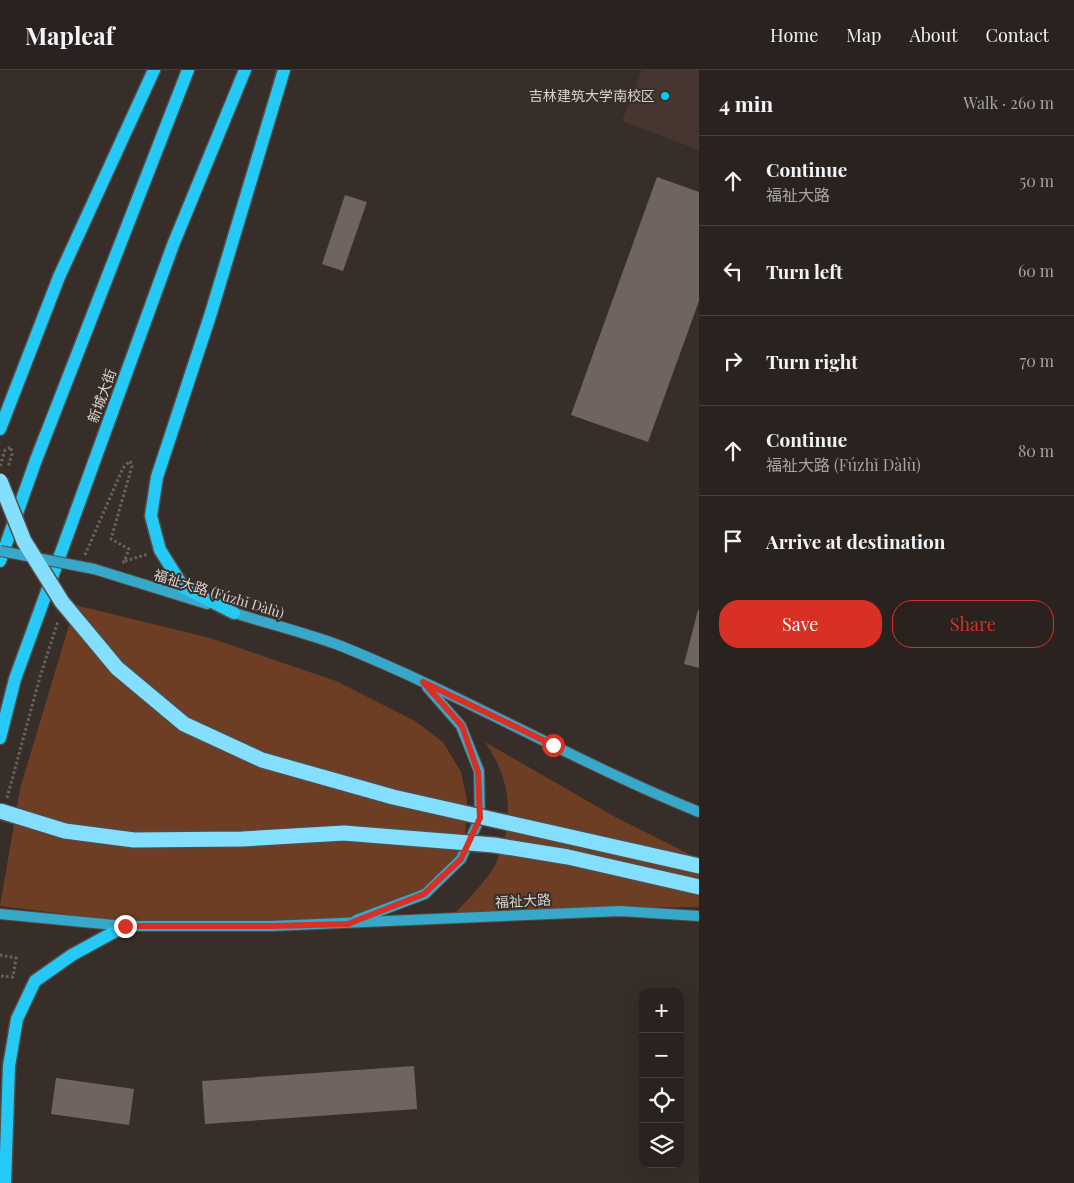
<!DOCTYPE html>
<meta charset="utf-8">
<style>
:root{--surface:#2a221f;--page:#362f2c;--text:#f1f3f6;--muted:#a5a4a4;--line:#463f3d;--accent:#d93025}
body{margin:0;font-family:"Playfair Display","Noto Sans SC",serif;background:var(--page);color:var(--text)}
.controls{position:absolute;right:15px;bottom:15px;display:grid;overflow:hidden;border-radius:10px;box-shadow:0 5px 20px #0002}
.controls button{width:45px;height:45px;display:grid;place-items:center;padding:0;border:0;border-bottom:1px solid var(--line);background:var(--surface);color:var(--text);font:25px sans-serif}
.stop{position:absolute;width:15px;height:15px;margin:-11px;border:4px solid #d93025;border-radius:50%;background:#fff}
.stop.end{background:#d93025;border-color:#fff;box-shadow:0 1px 5px #0008}
.list{margin:0;padding:0;list-style:none}
h2{display:flex;justify-content:space-between;align-items:center;height:65px;margin:0;padding:0 20px;font-size:21px}
h2 small{font-size:16px;font-weight:400;color:var(--muted)}
.list li{display:grid;grid-template-columns:32px 1fr auto;gap:15px;align-items:center;box-sizing:border-box;height:90px;padding:0 20px;border-top:1px solid var(--line)}
.list b{display:block;font-size:19px;white-space:nowrap}
.list p{margin:0;font-size:16px;white-space:nowrap;color:var(--muted)}
.list em{font-size:16px;font-style:normal;color:var(--muted)}
.actions{display:flex;gap:10px;padding:15px 20px}
.actions a{flex:1;padding:11px 0;border:1px solid var(--accent);border-radius:20px;text-align:center;font-size:18px;color:var(--accent)}
.actions .main{background:var(--accent);color:#fff}
.icon{flex:none;width:28px;height:28px;fill:none;stroke:currentColor;stroke-width:2;stroke-linecap:round;stroke-linejoin:round}
.map{position:relative;flex:none;width:699px;height:1113px;overflow:hidden}
header{display:flex;align-items:center;gap:30px;box-sizing:border-box;height:70px;padding:0 25px;background:var(--surface);border-bottom:1px solid var(--line)}
header strong{font-size:24px}
nav{display:flex;gap:28px;margin-inline-start:auto;font-size:18px}
main{display:flex}
aside{flex:1;background:var(--surface)}
.map>svg:first-child{display:block}
</style>
<header>
<strong>Mapleaf</strong>
<nav><a>Home</a><a>Map</a><a>About</a><a>Contact</a></nav>
</header>
<main>
<div class="map">
<svg width="699" height="1113" viewBox="0 0 699 1113">
<rect width="100%" height="100%" fill="#382e29"/>
<polygon fill="#46362f" points="642,0 699,0 699,80 622,51"/>
<g fill="#6d3d24">
<polygon points="75,535 210,568 336,611 415,651 443,672 461,702 467,730 465,764 458,788 417,831 383,846 245,853 121,851 0,836 20,719"/>
<path d="M 485,672 L 617,748 L 699,789 L 699,837 L 602,838 L 451,848 C 462,835 488,810 495,795 C 515,753 512,710 485,672 Z"/>
</g>
<g fill="#6f645e">
<polygon points="657,107 699,122 699,231 648,372 571,345"/>
<polygon points="345,125 367,132 343,201 322,194"/>
<polygon points="698,540 699,540 699,598 684,594"/>
<polygon points="414,996 417,1039 205,1054 202,1011"/>
<polygon points="56,1008 134,1019 129,1055 51,1044"/>
</g>
<g fill="none" stroke-linecap="round" stroke-linejoin="round">
<defs>
<g id="secondary">
<polyline points="94,499 207,534"/>
<path d="M 228,541 C 265,553 304,562 341,576 C 463,625 577,693 699,742"/>
<polyline points="0,844 125,856 271,856 620,841 699,846"/>
<polyline points="356,850 425,824 461,789 480,748 479,701 461,656 427,617"/>
</g>
<g id="primary">
<polyline points="0,359 59,207 154,0"/>
<polyline points="0,491 36,390 188,0"/>
<polyline points="234,543 184,518 160,480 151,446 157,407 211,243 284,0"/>
<polyline points="0,668 15,609 173,175 245,0"/>
<polyline points="5,1113 9,996 17,949 35,911 72,885 125,856"/>
</g>
</defs>
<use href="#secondary" stroke="#554c47" stroke-width="12"/>
<use href="#primary" stroke="#554c47" stroke-width="15"/>
<g stroke="#6b625d" stroke-width="3" stroke-dasharray="2.5 2.5" stroke-linecap="butt">
<polyline points="0,396 5,380 11,377 12,384 8,397"/>
<polyline points="85,485 123,398 130,391 132,396 111,469 129,479 124,492 120,491"/>
<polyline points="125,491 148,484"/>
<polyline points="7,728 40,607 58,551"/>
<polyline points="0,885 16,888 13,907 0,906"/>
</g>
<use href="#secondary" stroke="#37a8ca" stroke-width="10"/>
<use href="#primary" stroke="#24c9f5" stroke-width="12"/>
<defs>
<polyline id="secondary-bridge" points="0,481 94,499"/>
<g id="highway-bridge">
<polyline points="0,411 24,471 62,532 117,598 184,654 262,690 393,727 699,796"/>
<polyline points="0,741 65,761 134,770 242,769 344,763 494,775 568,787 699,817"/>
</g>
</defs>
<use href="#secondary-bridge" stroke="#554c47" stroke-width="12" stroke-linecap="butt"/>
<use href="#highway-bridge" stroke="#554c47" stroke-width="18" stroke-linecap="butt"/>
<use href="#secondary-bridge" stroke="#37a8ca" stroke-width="10"/>
<use href="#highway-bridge" stroke="#84dffe" stroke-width="15"/>
</g>
<g fill="none" stroke-linecap="round" stroke-linejoin="round">
<polyline stroke="#d93025" stroke-width="6" points="125,856 272,856 348,854 424,824 461,789 480,748 478,702 462,656 423,612 553,675"/>
</g>
<circle fill="#01cbf9" stroke="#382e29" stroke-width="2" cx="665" cy="26" r="5"/>
<g text-anchor="middle" stroke-width="4" stroke-linejoin="round" paint-order="stroke">
<g font-size="14" fill="#d8d2ce" stroke="#382e29" text-anchor="end">
<text x="655" y="31">吉林建筑大学南校区</text>
</g>
<g font-size="14" fill="#d8d2ce" stroke="#382e29">
<text transform="translate(102 326) rotate(-70)" y="5">新城大街</text>
<text transform="translate(219 524) rotate(17)" y="5">福祉大路 (Fúzhǐ Dàlù)</text>
<text transform="translate(523 831) rotate(-3)" y="5">福祉大路</text>
</g>
</g>
</svg>
<div class="controls">
<button>+</button>
<button>−</button>
<button><svg class="icon" aria-label="locate" viewBox="0 0 24 24"><circle cx="12" cy="12" r="6"/><path d="M12 2v4M12 18v4M2 12h4M18 12h4"/></svg></button>
<button><svg class="icon" aria-label="layers" viewBox="0 0 24 24"><path d="M12 4l9 5-9 5-9-5zM3 14l9 5 9-5"/></svg></button>
</div>
<div class="stop" style="left:553px;top:675px"></div>
<div class="stop end" style="left:125px;top:856px"></div>
</div>
<aside>
<h2>4 min<small>Walk · 260 m</small></h2>
<ul class="list">
<li><svg class="icon" aria-label="ahead" viewBox="0 0 24 24"><path d="M12 20V5M6 11l6-6 6 6"/></svg><div><b>Continue</b><p>福祉大路</p></div><em>50 m</em></li>
<li><svg class="icon" aria-label="left" viewBox="0 0 24 24"><path d="M17 20v-9H6M10 6l-5 5 5 5"/></svg><div><b>Turn left</b></div><em>60 m</em></li>
<li><svg class="icon" aria-label="right" viewBox="0 0 24 24"><path d="M7 20v-9h11M14 6l5 5-5 5"/></svg><div><b>Turn right</b></div><em>70 m</em></li>
<li><svg class="icon" aria-label="ahead" viewBox="0 0 24 24"><path d="M12 20V5M6 11l6-6 6 6"/></svg><div><b>Continue</b><p>福祉大路 (Fúzhǐ Dàlù)</p></div><em>80 m</em></li>
<li><svg class="icon" aria-label="arrive" viewBox="0 0 24 24"><path d="M6 21V4h12l-3 4 3 4H6"/></svg><div><b>Arrive at destination</b></div></li>
</ul>
<div class="actions"><a class="main">Save</a><a>Share</a></div>
</aside>
</main>
